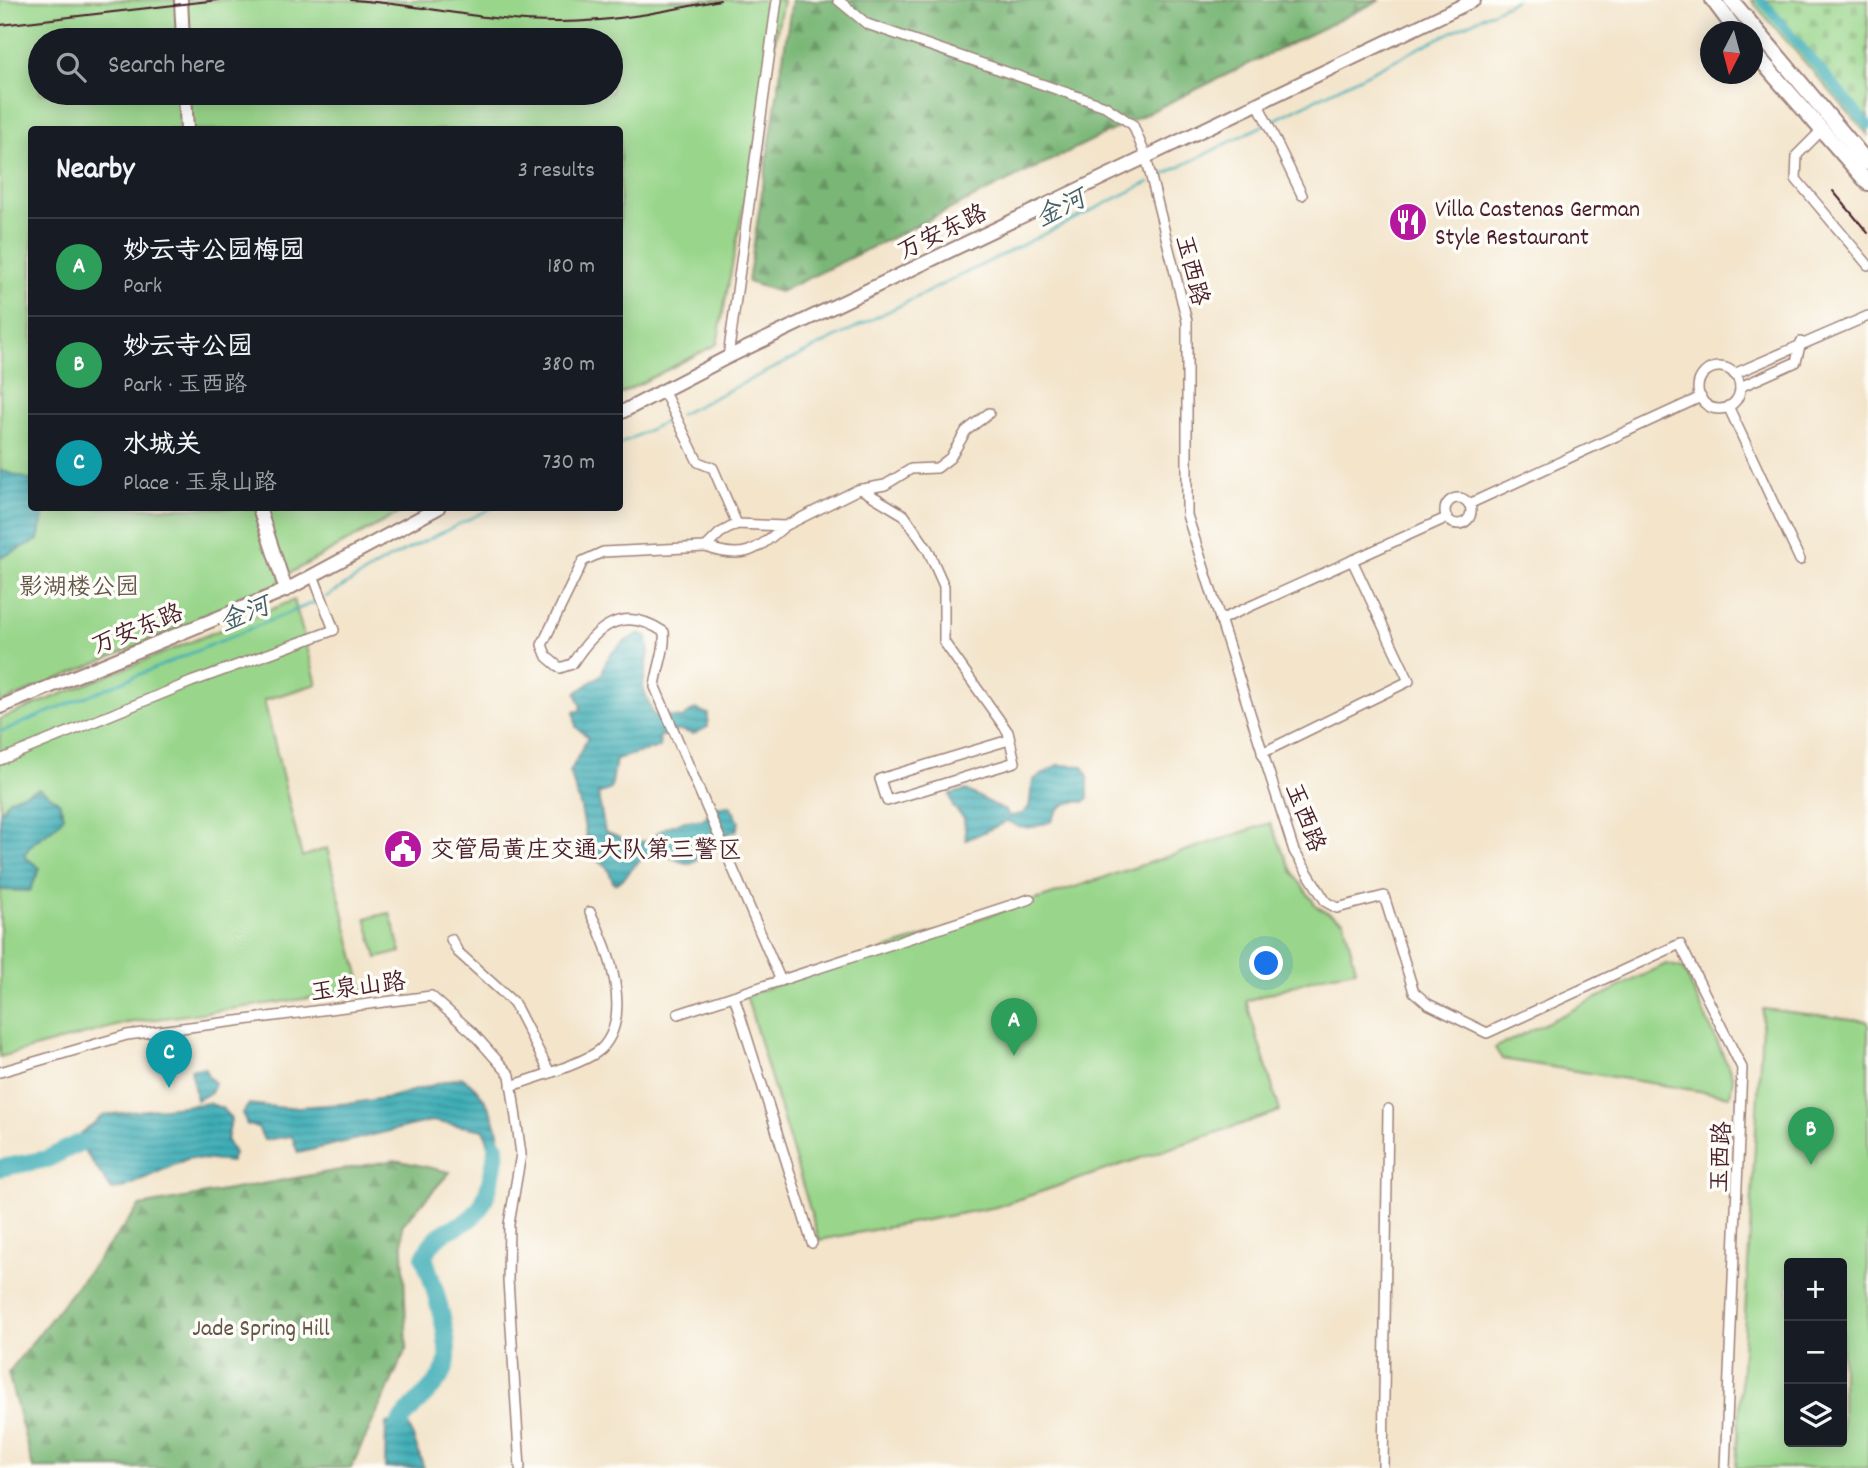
<!DOCTYPE html>
<meta charset="utf-8">
<style>
:root{--surface:#171b24;--page:#242831;--text:#f1f3f6;--muted:#9ea1a6;--line:#363941;--accent:#d690ce}
body{margin:0;font-family:Dekko,"LXGW WenKai TC",sans-serif;background:var(--page);color:var(--text)}
.controls{position:absolute;right:21px;bottom:21px;display:grid;overflow:hidden;border-radius:7px;box-shadow:0 4px 18px #0003}
.controls button{width:63px;height:63px;display:grid;place-items:center;padding:0;border:0;border-bottom:2px solid var(--line);background:var(--surface);color:var(--text);font:35px sans-serif}
.compass{position:absolute;left:1700px;top:21px;width:63px;height:63px;border-radius:50%;background:var(--surface);box-shadow:0 4px 18px #0003;rotate:186deg}
.you{position:absolute;left:1267px;top:964px;width:24px;height:24px;margin:-18px;border:5px solid #fff;border-radius:50%;background:#1a73e8;box-shadow:0 0 0 10px #1a73e833}
.badge{display:grid;place-items:center;width:46px;height:46px;border-radius:50%;background:var(--accent);color:#fff;font-size:23px;font-weight:700}
.pin{position:absolute;translate:-50% -58px;filter:drop-shadow(0 2px 4px #0008)}
.pin::after{content:'';position:absolute;top:37px;width:24px;height:21px;background:inherit;clip-path:polygon(0 0,100% 0,50% 100%)}
.list{margin:0;padding:0;list-style:none}
h2{display:flex;justify-content:space-between;align-items:center;height:91px;margin:0;padding:0 28px;font-size:30px}
h2 small{font-size:23px;font-weight:400;color:var(--muted)}
.list li{display:grid;grid-template-columns:46px 1fr auto;gap:21px;align-items:center;box-sizing:border-box;height:98px;padding:0 28px;border-top:2px solid var(--line)}
.list b{display:block;font-size:26px;white-space:nowrap}
.list p{margin:0;font-size:23px;white-space:nowrap;color:var(--muted)}
.list em{font-size:23px;font-style:normal;color:var(--muted)}
.icon{flex:none;width:38px;height:38px;fill:none;stroke:currentColor;stroke-width:2;stroke-linecap:round;stroke-linejoin:round}
.map{position:relative;flex:none;width:1868px;height:1468px;overflow:hidden}
.search{position:absolute;background:var(--surface);box-shadow:0 4px 18px #0003;left:28px;top:28px;width:595px;height:77px;display:flex;align-items:center;gap:18px;box-sizing:border-box;padding:0 24px;border-radius:38px;color:var(--muted);font-size:26px}
.panel{position:absolute;background:var(--surface);box-shadow:0 4px 18px #0003;left:28px;top:126px;width:595px;height:385px;border-radius:7px}
.map>svg:first-child{display:block}
</style>
<div class="map">
<svg width="1868" height="1468" viewBox="0 0 1868 1468">
<defs>
<pattern id="forest-firs" width="22" height="20" patternUnits="userSpaceOnUse" patternTransform="scale(1.75)"><rect width="22" height="20" fill="#7ab777"/><path d="M5 1l3.5 6h-7zM16 11l3.5 6h-7z" fill="#669462"/></pattern>
<pattern id="cemetery-stones" width="16" height="16" patternUnits="userSpaceOnUse" patternTransform="scale(1.75)"><rect width="16" height="16" fill="#99d68b"/><path d="M2 7V4a2 2 0 0 1 4 0v3zM10 15v-3a2 2 0 0 1 4 0v3z" fill="#85b778"/></pattern>
<pattern id="water-rules" width="6" height="5" patternUnits="userSpaceOnUse" patternTransform="scale(1.75)"><rect width="6" height="5" fill="#3cadb6"/><path d="M0 2.5h6" fill="none" stroke="#348c94"/></pattern>
</defs>
<rect width="100%" height="100%" fill="#fdfcf7"/>
<filter id="ink" filterUnits="userSpaceOnUse"><feTurbulence type="fractalNoise" baseFrequency=".0143" numOctaves="2"/><feDisplacementMap in="SourceGraphic" scale="14" xChannelSelector="R" yChannelSelector="G"/><feConvolveMatrix kernelMatrix="1 2 1 2 8 2 1 2 1" color-interpolation-filters="sRGB"/></filter>
<filter id="wash" filterUnits="userSpaceOnUse"><feTurbulence type="fractalNoise" baseFrequency=".00686" numOctaves="4" result="noise"/><feDisplacementMap in="SourceGraphic" scale="28" xChannelSelector="R" yChannelSelector="G"/><feGaussianBlur stdDeviation="1.57" result="paint"/><feColorMatrix in="noise" values="0 0 0 0 0 0 0 0 0 0 0 0 0 0 0 0 0 1.4 0 .05"/><feComposite in="paint" operator="in"/></filter>
<g filter="url(#wash)">
<rect width="100%" height="100%" fill="#f3e4ca"/>
<g fill="url(#forest-firs)" stroke="#626b51" stroke-width="2">
<polygon points="792,0 1380,0 780,292 748,282"/>
<polygon points="395,1160 450,1172 402,1225 407,1348 351,1468 33,1468 8,1373 140,1206"/>
</g>
<polygon fill="url(#cemetery-stones)" stroke="#727a5b" stroke-width="2" points="1751,0 1868,0 1868,135"/>
<g fill="#99d68b" stroke="#727a5b" stroke-width="2" fill-rule="evenodd">
<path d="M 0,0 L 783,0 L 717,344 L 620,394 L 620,130 L 32,130 L 32,508 L 408,508 L 281,578 L 278,588 L 0,703 ZM 40,40 L 611,40 L 611,93 L 40,93 Z"/>
<polygon points="294,600 317,684 264,700 302,857 327,848 363,991 127,1023 0,1057 0,719"/>
<polygon points="1270,823 1293,873 1317,907 1344,921 1356,970 1323,976 1246,1001 1280,1111 996,1207 819,1240 746,995"/>
<polygon points="390,913 401,952 377,958 366,918"/>
<polygon points="1666,964 1683,968 1733,1077 1730,1096 1502,1059 1495,1048"/>
<path d="M 1763,1009 L 1868,1021 L 1868,1468 L 1736,1468 ZM 1842,1263 L 1842,1442 L 1789,1442 L 1789,1263 Z"/>
</g>
<g fill="url(#water-rules)" stroke="#436670" stroke-width="2">
<polygon points="0,470 31,480 32,508 45,508 38,540 0,558"/>
<path d="M 640,633 L 647,637 L 649,652 L 643,687 L 653,715 L 682,718 L 695,709 L 708,714 L 708,727 L 694,734 L 679,730 L 659,737 L 660,747 L 616,759 L 611,789 L 598,794 L 605,832 L 626,840 L 648,842 C 661,826 682,819 702,820 L 717,807 L 730,805 L 739,822 L 736,831 L 705,841 L 700,856 L 691,864 C 677,863 667,852 654,854 C 635,856 630,879 614,884 L 607,867 L 590,856 L 581,808 L 570,772 L 588,737 L 576,727 L 574,711 L 580,711 L 581,705 L 576,693 L 602,674 C 605,654 622,642 640,633 Z"/>
<path d="M 1058,765 L 1083,766 L 1088,777 L 1088,798 L 1084,802 C 1067,801 1058,805 1052,821 C 1036,827 1023,832 1008,821 L 966,840 L 964,818 L 953,807 L 950,794 L 966,790 L 1004,810 L 1009,816 L 1022,814 L 1029,807 L 1033,780 Z"/>
<path d="M 39,788 L 59,802 L 64,816 C 49,838 34,835 24,856 L 40,868 L 30,891 L 0,890 L 0,813 L 9,799 Z"/>
<polygon points="206,1068 207,1075 215,1083 211,1093 196,1100 191,1069"/>
<path d="M 461,1077 C 485,1090 497,1120 501,1146 L 490,1148 L 484,1130 L 431,1121 L 298,1153 L 292,1136 L 264,1140 L 258,1127 L 247,1125 L 243,1113 L 249,1104 L 285,1108 L 353,1103 L 391,1097 Z"/>
<polygon points="208,1103 222,1108 231,1119 227,1141 234,1153 231,1162 189,1158 121,1189 112,1190 79,1143 78,1136 104,1115"/>
<polygon points="386,1423 408,1423 424,1468 385,1468"/>
</g>
<g fill="none" stroke-linecap="round" stroke-linejoin="round">
<g stroke="#3cadb6" stroke-width="2.5">
<polyline points="1155,179 1516,0"/>
<polyline points="679,415 1149,182"/>
<polyline points="620,444 673,418"/>
<polyline points="326,597 388,559 492,508"/>
<polyline points="0,732 320,600"/>
</g>
<polyline stroke="#3cadb6" stroke-width="10" points="1761,0 1868,125"/>
<g stroke="#3cadb6" stroke-width="18">
<polyline points="0,1168 47,1159 79,1143"/>
<path d="M 400,1423 C 412,1403 436,1390 445,1368 C 454,1347 432,1280 424,1257 C 440,1222 458,1234 478,1211 C 487,1200 496,1162 496,1147"/>
</g>
</g>
</g>
<g filter="url(#ink)">
<g fill="none" stroke-linecap="round" stroke-linejoin="round">
<defs>
<g id="street">
<polyline points="838,0 867,24 1105,106 1133,125 1146,157 1187,321 1187,515 1294,851 1326,902 1337,908 1384,896 1414,992 1428,1004 1487,1033 1680,944 1742,1068 1725,1468"/>
<polyline points="1258,104 1302,195"/>
<polyline points="1822,130 1797,155 1796,179 1868,265"/>
<polyline points="728,357 777,0"/>
<circle cx="1719" cy="388" r="21"/>
<polyline points="1734,374 1868,316"/>
<polyline points="1740,387 1796,362 1801,342"/>
<path d="M 663,390 L 698,462 L 713,468 L 737,524 L 720,533 L 706,547 C 745,561 756,550 785,526 L 737,524"/>
<polyline points="1728,406 1800,560"/>
<polyline points="861,489 904,515 928,550 944,586 944,642 1008,732 1015,762 887,801 880,779 1009,740"/>
<circle cx="1458" cy="511" r="13"/>
<polyline points="1469,504 1701,397"/>
<polyline points="785,526 857,490 885,485 911,469 937,468 950,458 966,431 989,413"/>
<path d="M 706,547 L 603,552 L 583,561 L 542,645 L 547,657 L 560,668 L 572,664 C 596,627 622,604 664,632 C 666,650 657,668 655,687 L 781,981"/>
<polyline points="1220,620 1446,518"/>
<polyline points="1262,753 1409,681 1352,560"/>
<polyline points="0,760 191,682 334,630 313,575"/>
<polyline points="451,939 458,952 514,1003 550,1073"/>
<polyline points="734,996 812,1243"/>
<polyline points="678,1014 1030,899"/>
<polyline points="0,1072 127,1035 431,996 472,1032 510,1075 521,1154 509,1224 508,1280 520,1468"/>
<path d="M 511,1086 C 532,1079 586,1063 601,1049 C 634,1016 608,946 590,912"/>
<polyline points="1383,1468 1388,1109"/>
</g>
<g id="secondary">
<polyline points="181,0 183,40"/>
<polyline points="185,93 187,130"/>
<polyline points="620,413 728,357 1474,0"/>
<polyline points="259,508 286,590"/>
<polyline points="0,707 286,590 438,508"/>
</g>
<g id="primary">
<polyline points="1713,0 1737,32"/>
<polyline points="1731,0 1868,163"/>
<polyline points="1752,50 1868,183"/>
</g>
</defs>
<use href="#street" stroke="#9e827a" stroke-width="12"/>
<use href="#secondary" stroke="#9e827a" stroke-width="16"/>
<use href="#primary" stroke="#9e827a" stroke-width="18"/>
<use href="#street" stroke="#fff" stroke-width="9"/>
<use href="#secondary" stroke="#fff" stroke-width="12"/>
<use href="#primary" stroke="#fff" stroke-width="14"/>
<g stroke="#4a1f2b" stroke-width="2">
<path d="M 351,0 C 421,4 490,23 560,22 C 615,22 667,11 720,0"/>
<polyline points="0,25 218,0"/>
<polyline points="1833,191 1868,233"/>
</g>
</g>
</g>
<defs>
<symbol id="restaurant-disc" viewBox="-11 -11 22 22"><circle r="9.5" fill="#b5179e" stroke="#fdfcf7"/><path d="M-5-6h1v4h1v-4h1v4h1v-4h1v5L-1.5 .5V6h-2V.5L-5-1ZM5-6V6H3V1.5H1.5Q1.5-4 5-6Z" fill="#fff"/></symbol>
<symbol id="civic-disc" viewBox="-11 -11 22 22"><circle r="9.5" fill="#b5179e" stroke="#fdfcf7"/><path d="M-.6-6.5H3V-4.5H.6V-3L4-1V1h2V6H-6V1h2V-1L-.6-3ZM-1.2 2.5V6h2.4V2.5Z" fill="#fff"/></symbol>
</defs>
<g fill-rule="evenodd">
<use href="#restaurant-disc" x="1386" y="200" width="44" height="44"/>
<use href="#civic-disc" x="381" y="827" width="44" height="44"/>
</g>
<g text-anchor="middle" stroke-width="7" stroke-linejoin="round" paint-order="stroke">
<g font-size="24" fill="#4a1f2b" stroke="#fdfcf7" text-anchor="start">
<text x="1435" y="216">Villa Castenas German<tspan x="1435" dy="28">Style Restaurant</tspan></text>
<text x="430" y="857">交管局黄庄交通大队第三警区</text>
</g>
<g font-size="24" fill="#4a1f2b" stroke="#fdfcf7">
<text transform="translate(942 231) rotate(-26)" y="8">万安东路</text>
<text transform="translate(1193 270) rotate(76)" y="8">玉西路</text>
<text transform="translate(137 628) rotate(-22)" y="8">万安东路</text>
<text transform="translate(1306 817) rotate(69)" y="8">玉西路</text>
<text transform="translate(358 986) rotate(-7)" y="8">玉泉山路</text>
<text transform="translate(1720 1157) rotate(-87)" y="8">玉西路</text>
</g>
<g font-size="24" fill="#625648" stroke="#fdfcf7">
<text x="79" y="594">影湖楼公园</text>
<text x="261" y="1335">Jade Spring Hill</text>
</g>
<g font-size="26" font-style="italic" fill="#445f6a" stroke="#fdfcf7">
<text transform="translate(1060 207) rotate(-26)" y="9">金河</text>
<text transform="translate(244 613) rotate(-22)" y="9">金河</text>
</g>
</g>
</svg>
<div class="controls">
<button>+</button>
<button>−</button>
<button><svg class="icon" aria-label="layers" viewBox="0 0 24 24"><path d="M12 4l9 5-9 5-9-5zM3 14l9 5 9-5"/></svg></button>
</div>
<svg class="compass" viewBox="-18 -18 36 36"><path d="M0-13l5 13h-10z" fill="#e53935"/><path d="M0 13l5-13h-10z" fill="#9ea1a6"/></svg>
<div class="you"></div>
<div class="pin badge" style="left:1014px;top:1056px;background:#2e9e5b">A</div>
<div class="pin badge" style="left:1811px;top:1165px;background:#2e9e5b">B</div>
<div class="pin badge" style="left:169px;top:1088px;background:#0f9aa8">C</div>
<div class="search"><svg class="icon" aria-label="search" viewBox="0 0 24 24"><circle cx="10" cy="10" r="6"/><path d="M15 15l6 6"/></svg>Search here</div>
<section class="panel">
<h2>Nearby<small>3 results</small></h2>
<ul class="list">
<li><span class="badge" style="background:#2e9e5b">A</span><div><b>妙云寺公园梅园</b><p>Park</p></div><em>180 m</em></li>
<li><span class="badge" style="background:#2e9e5b">B</span><div><b>妙云寺公园</b><p>Park · 玉西路</p></div><em>380 m</em></li>
<li><span class="badge" style="background:#0f9aa8">C</span><div><b>水城关</b><p>Place · 玉泉山路</p></div><em>730 m</em></li>
</ul>
</section>
</div>
